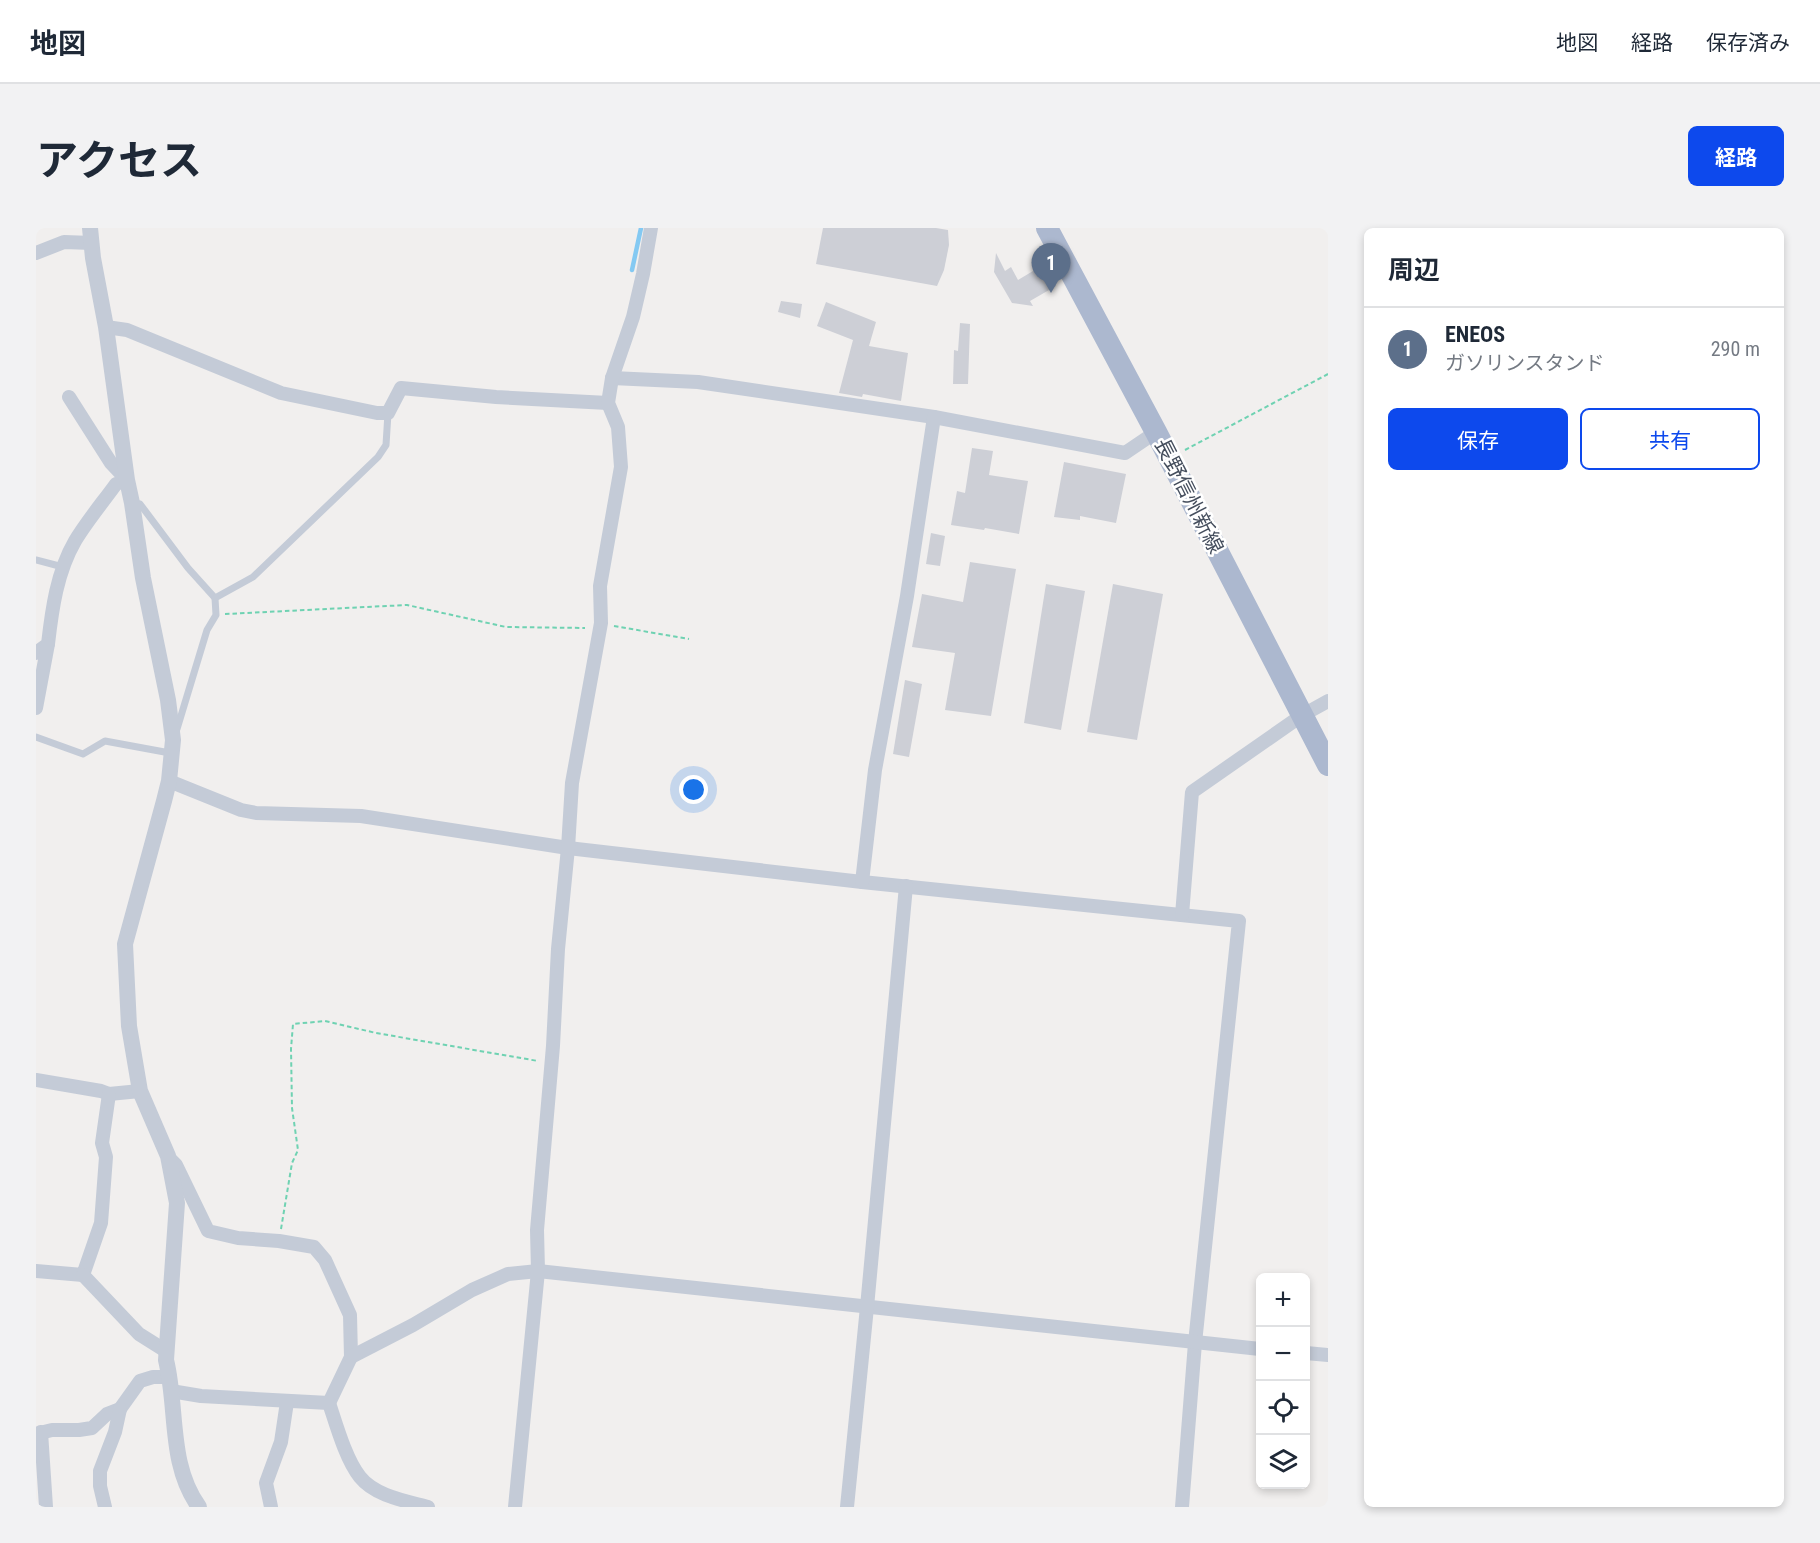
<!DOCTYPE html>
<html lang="ja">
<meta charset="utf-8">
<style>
:root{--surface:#fff;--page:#f2f2f3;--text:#1f2937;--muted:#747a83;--line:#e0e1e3;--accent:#0d49ed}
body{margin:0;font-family:"Roboto Condensed","Noto Sans JP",sans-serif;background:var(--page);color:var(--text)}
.controls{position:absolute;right:18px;bottom:18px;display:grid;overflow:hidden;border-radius:9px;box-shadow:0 3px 9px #0003}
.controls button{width:54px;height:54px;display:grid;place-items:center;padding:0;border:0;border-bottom:2px solid var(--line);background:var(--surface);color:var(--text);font:30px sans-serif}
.you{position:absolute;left:658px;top:562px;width:21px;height:21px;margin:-15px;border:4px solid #fff;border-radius:50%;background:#1a73e8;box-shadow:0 0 0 9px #1a73e833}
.badge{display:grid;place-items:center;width:39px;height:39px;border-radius:50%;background:var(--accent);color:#fff;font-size:20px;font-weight:700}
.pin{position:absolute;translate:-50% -50px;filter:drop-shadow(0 2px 3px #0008)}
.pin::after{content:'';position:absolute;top:32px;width:21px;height:18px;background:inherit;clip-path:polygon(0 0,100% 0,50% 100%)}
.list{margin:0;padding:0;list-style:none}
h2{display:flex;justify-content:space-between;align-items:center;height:78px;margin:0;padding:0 24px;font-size:26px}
h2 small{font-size:20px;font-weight:400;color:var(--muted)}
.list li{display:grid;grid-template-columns:39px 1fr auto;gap:18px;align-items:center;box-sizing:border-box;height:84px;padding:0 24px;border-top:2px solid var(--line)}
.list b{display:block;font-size:22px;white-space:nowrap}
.list p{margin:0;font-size:20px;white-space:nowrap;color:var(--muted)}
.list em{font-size:20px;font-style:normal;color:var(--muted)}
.actions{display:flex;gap:12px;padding:18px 24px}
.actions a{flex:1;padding:14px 0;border:2px solid var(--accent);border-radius:9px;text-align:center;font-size:21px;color:var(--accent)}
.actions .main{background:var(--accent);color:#fff}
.icon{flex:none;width:33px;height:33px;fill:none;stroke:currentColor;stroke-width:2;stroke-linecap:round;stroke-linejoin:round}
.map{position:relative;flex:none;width:1292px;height:1279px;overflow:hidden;border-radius:9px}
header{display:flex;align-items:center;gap:36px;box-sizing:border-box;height:84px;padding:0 30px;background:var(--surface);border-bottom:2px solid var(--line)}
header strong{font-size:28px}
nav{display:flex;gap:33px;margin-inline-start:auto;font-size:21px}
.intro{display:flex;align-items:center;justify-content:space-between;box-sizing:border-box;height:144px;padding:0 36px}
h1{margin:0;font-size:42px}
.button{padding:15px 27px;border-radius:9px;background:var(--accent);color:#fff;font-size:21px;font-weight:700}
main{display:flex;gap:36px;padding:0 36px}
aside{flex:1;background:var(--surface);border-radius:9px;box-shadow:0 3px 9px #0003}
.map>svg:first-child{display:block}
</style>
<header>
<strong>地図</strong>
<nav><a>地図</a><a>経路</a><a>保存済み</a></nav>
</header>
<div class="intro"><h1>アクセス</h1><a class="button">経路</a></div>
<main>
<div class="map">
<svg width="1292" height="1279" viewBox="0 0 1292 1279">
<rect width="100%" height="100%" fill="#f1efee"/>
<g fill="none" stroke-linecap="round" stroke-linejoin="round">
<polyline stroke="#84c9f2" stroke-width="4.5" points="596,42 605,0"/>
</g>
<g fill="#cdcfd6">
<polygon points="787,0 900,0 912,2 913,17 908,42 901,58 780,36"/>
<polygon points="960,25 969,43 975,39 982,52 1007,37 1020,58 994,73 997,78 976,75 958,44"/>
<polygon points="745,73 766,76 764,90 742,84"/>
<polygon points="790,74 840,94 833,118 872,125 865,173 827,166 826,169 803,165 817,112 781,98"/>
<polygon points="924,95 934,96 932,156 917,156 918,122 922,123"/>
<polygon points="936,220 957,223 953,247 992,253 983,306 949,300 948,302 915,297 921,263 929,265"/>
<polygon points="1028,234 1090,246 1080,295 1044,288 1044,292 1018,289"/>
<polygon points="895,305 909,308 904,338 890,336"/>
<polygon points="934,334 980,341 955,488 909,482 919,425 876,419 886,366 927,374"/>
<polygon points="1010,356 1049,363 1025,502 988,495"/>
<polygon points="1077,356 1127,366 1101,512 1051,504"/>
<polygon points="869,452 886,456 873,529 857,526"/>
</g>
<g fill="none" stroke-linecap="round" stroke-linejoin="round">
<g stroke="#6fd2b2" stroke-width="2" stroke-dasharray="4.5 3" stroke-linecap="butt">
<polyline points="1149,222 1292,146"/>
<polyline points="189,386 371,377 470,399 549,400"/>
<polyline points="578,398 653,411"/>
<polyline points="245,1001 256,935 262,922 256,880 255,821 257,796 289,793 340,805 502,833"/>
</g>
<g stroke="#c4cbd7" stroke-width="7">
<polyline points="98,275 104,276 152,340 179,370"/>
<polyline points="0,332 27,339"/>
<polyline points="141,501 171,402 180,387 179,370 217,349 342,229 350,217 352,185"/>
<polyline points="0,509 47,526 69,513 134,525"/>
</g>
<g stroke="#c4cbd7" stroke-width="14">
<polyline points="0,25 28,14 56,15"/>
<polyline points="70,99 91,102 245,165 341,185 352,185 365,160 460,169 572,175"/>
<polyline points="576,150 662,154 898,189 1089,225 1120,204"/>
<path d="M 0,425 L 12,416 C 16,381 21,344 39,313 C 51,293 67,274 80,256 L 91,252 L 75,235 L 33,169"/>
<polyline points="0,480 12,416"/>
<polyline points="133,553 205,582 220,585 325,588 532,620 826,654 1203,693 1159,1115 1146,1279"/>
<polyline points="826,654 839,542 871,368 898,189"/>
<polyline points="1146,687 1156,564 1265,488 1292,473"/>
<polyline points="0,852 65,863 73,866 104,863"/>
<polyline points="133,930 140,937 172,1003 202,1010 243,1013 278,1019 289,1032 314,1087 315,1129 293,1175"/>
<polyline points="0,1043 47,1047 65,995 70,929 66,915 73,866"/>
<polyline points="47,1047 103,1106 130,1123"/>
<polyline points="1270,1125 1292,1127"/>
<polyline points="315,1129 377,1097 436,1062 472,1046 502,1043 1224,1121"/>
<path d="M 135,1163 L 165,1168 L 293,1175 C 300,1196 310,1232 324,1249 C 339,1268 370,1273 392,1279"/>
<polyline points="5,1204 10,1279"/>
<polyline points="0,1206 16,1202 43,1202 56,1200 71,1186 84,1181 104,1153 117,1149 134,1149"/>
<polyline points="69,1279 64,1258 64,1243 79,1204 84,1181"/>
<polyline points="235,1279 230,1255 245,1214 251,1174"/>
<polyline points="479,1279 502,1043 501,1002 517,818 522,721 532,620 536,555 565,395 564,358 585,239 582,199 572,175 576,150 597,89 607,46 615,0"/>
<polyline points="811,1279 831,1079 870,658"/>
</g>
<path stroke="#c4cbd7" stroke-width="16" d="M 54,0 L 57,30 L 70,99 L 91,252 L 96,275 L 107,350 L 132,472 L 137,512 L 133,553 L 128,573 L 89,716 L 93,798 L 104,863 L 132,928 L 141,975 L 130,1132 C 142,1181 132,1236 163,1279"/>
<polyline stroke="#acb8cf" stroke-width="22" points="1011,0 1120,204 1292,537"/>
</g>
<g text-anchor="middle" stroke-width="5" stroke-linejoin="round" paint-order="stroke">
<g font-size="21" fill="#454e5d" stroke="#fff">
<text transform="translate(1153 268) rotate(63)" y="7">長野信州新線</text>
</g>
</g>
</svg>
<div class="controls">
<button>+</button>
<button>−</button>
<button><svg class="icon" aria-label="locate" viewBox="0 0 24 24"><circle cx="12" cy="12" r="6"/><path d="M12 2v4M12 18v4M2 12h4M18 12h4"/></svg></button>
<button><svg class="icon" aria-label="layers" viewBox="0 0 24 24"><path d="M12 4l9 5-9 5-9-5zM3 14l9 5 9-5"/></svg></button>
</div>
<div class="you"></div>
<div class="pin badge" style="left:1015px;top:65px;background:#5c6f8a">1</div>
</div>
<aside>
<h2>周辺<small></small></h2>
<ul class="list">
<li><span class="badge" style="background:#5c6f8a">1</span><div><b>ENEOS</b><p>ガソリンスタンド</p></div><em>290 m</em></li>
</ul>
<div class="actions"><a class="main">保存</a><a>共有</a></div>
</aside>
</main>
